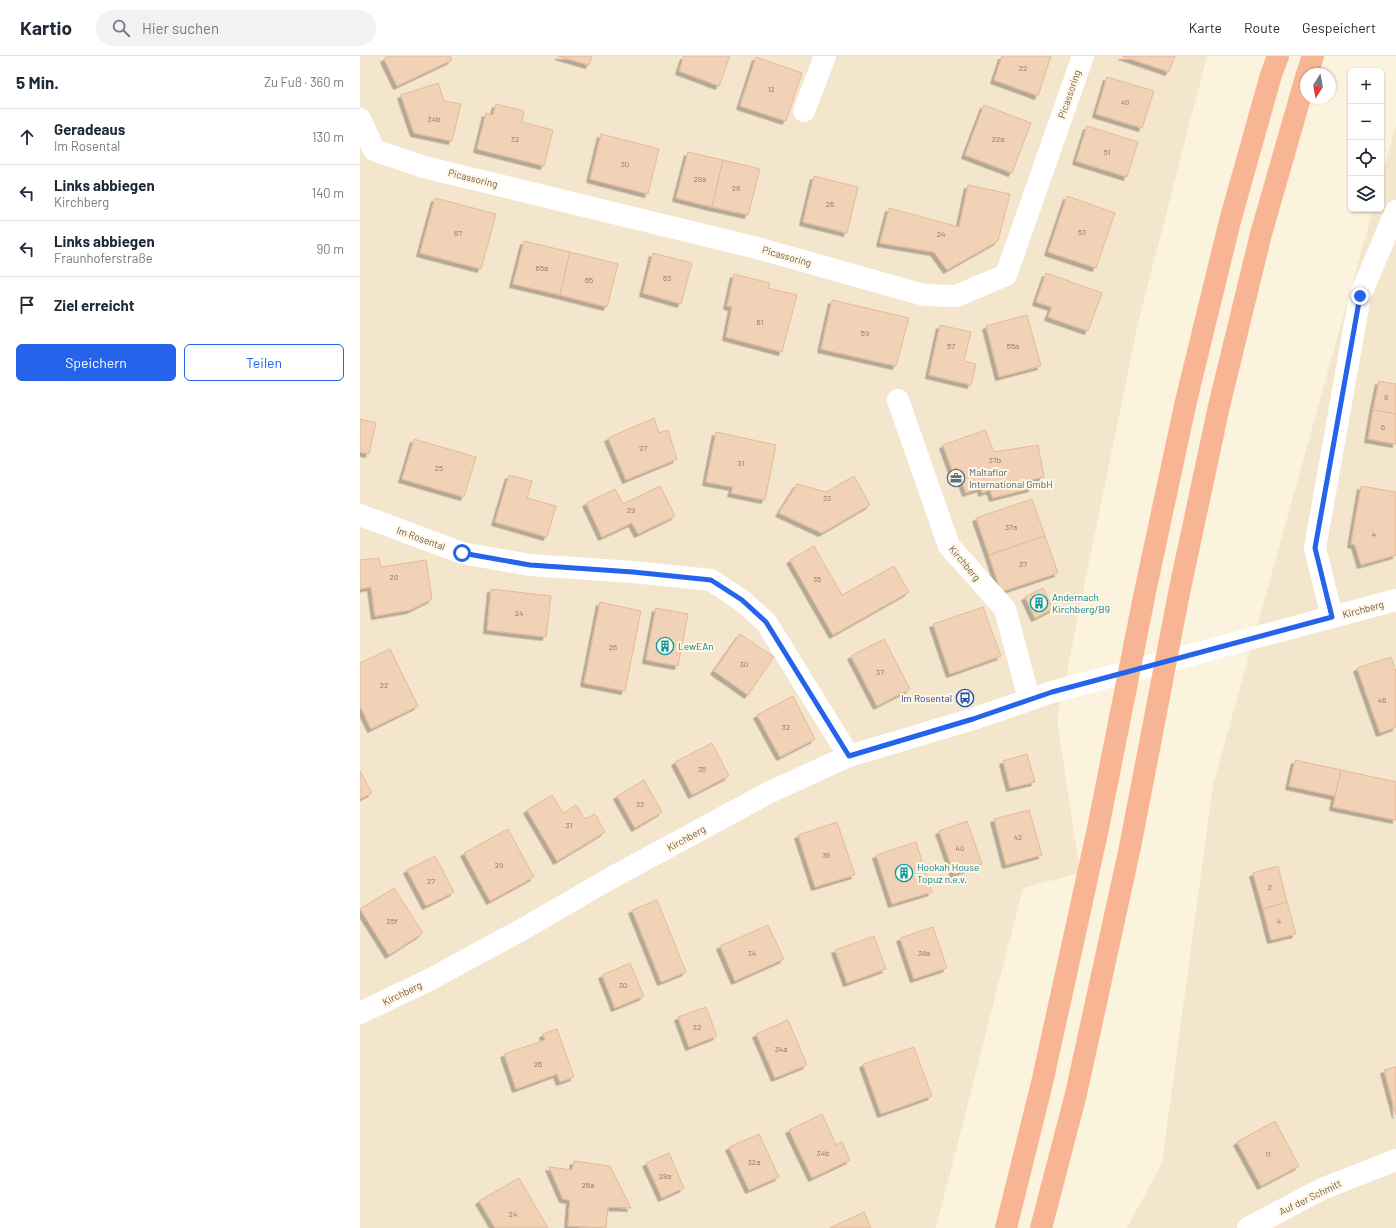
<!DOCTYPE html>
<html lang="de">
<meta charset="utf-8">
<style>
:root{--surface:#fff;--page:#f2f2f3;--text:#1f2937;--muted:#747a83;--line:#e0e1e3;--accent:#2563eb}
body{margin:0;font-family:Barlow,sans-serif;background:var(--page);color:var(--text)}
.controls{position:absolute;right:12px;top:12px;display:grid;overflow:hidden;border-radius:6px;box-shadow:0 1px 3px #0004}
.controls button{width:36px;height:36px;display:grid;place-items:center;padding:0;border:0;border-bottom:1px solid var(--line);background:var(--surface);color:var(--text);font:20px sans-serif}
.compass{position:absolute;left:940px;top:12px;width:36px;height:36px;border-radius:50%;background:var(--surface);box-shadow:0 1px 3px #0004;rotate:191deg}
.stop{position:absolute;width:12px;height:12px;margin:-9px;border:3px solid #2563eb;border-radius:50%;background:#fff}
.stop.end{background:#2563eb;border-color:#fff;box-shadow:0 1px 4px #0008}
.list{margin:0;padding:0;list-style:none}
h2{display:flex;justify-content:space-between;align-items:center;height:52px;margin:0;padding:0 16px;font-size:17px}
h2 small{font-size:13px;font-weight:400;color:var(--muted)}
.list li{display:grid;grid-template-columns:26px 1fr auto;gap:12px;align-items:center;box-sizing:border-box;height:56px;padding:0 16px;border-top:1px solid var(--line)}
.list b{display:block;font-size:15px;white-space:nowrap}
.list p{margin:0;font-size:13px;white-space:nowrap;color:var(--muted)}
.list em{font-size:13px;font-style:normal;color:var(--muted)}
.actions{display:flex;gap:8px;padding:12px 16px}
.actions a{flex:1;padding:9px 0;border:1px solid var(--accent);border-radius:6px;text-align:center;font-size:14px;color:var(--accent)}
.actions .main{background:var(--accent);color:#fff}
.icon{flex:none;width:22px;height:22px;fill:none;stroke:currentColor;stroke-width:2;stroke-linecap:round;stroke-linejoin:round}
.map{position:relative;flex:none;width:1036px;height:1172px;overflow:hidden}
header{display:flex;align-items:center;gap:24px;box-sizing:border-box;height:56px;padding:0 20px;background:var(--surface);border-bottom:1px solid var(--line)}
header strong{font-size:19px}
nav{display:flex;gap:22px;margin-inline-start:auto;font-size:14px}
.search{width:280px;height:36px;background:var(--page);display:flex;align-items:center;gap:10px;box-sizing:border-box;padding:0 14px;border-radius:22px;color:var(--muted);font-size:15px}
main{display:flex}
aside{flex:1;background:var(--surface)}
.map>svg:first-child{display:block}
</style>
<header>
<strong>Kartio</strong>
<div class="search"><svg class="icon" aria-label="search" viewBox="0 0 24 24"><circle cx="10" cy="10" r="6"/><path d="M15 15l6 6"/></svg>Hier suchen</div>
<nav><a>Karte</a><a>Route</a><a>Gespeichert</a></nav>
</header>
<main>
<aside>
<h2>5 Min.<small>Zu Fuß · 360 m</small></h2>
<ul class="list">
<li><svg class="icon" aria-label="ahead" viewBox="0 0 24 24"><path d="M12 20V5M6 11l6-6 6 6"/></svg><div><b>Geradeaus</b><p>Im Rosental</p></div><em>130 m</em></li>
<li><svg class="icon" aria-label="left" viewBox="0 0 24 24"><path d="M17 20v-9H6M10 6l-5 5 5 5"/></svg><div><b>Links abbiegen</b><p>Kirchberg</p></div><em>140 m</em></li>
<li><svg class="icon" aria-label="left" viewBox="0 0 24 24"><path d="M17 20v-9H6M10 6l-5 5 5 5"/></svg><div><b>Links abbiegen</b><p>Fraunhoferstraße</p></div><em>90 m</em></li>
<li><svg class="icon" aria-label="arrive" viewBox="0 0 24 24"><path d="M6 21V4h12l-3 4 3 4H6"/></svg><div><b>Ziel erreicht</b></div></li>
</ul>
<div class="actions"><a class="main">Speichern</a><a>Teilen</a></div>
</aside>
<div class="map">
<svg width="1036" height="1172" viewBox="0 0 1036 1172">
<defs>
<filter id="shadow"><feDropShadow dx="-3.5" dy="3.5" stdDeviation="0" flood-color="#0004"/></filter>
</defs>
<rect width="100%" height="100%" fill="#fcf3df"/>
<g fill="#f4e5cd">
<polygon points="0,0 847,0 777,271 697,664 720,817 663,832 576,1172 0,1172"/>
<polygon points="1036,69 1036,1172 767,1172 802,1107 853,729 1013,153 1021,153 1021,123"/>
</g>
<g fill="#f2d2b6" stroke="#e5b996" filter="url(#shadow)">
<polygon points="29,0 90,0 92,4 37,30 24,3"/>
<polygon points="198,0 232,0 229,9"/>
<polygon points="324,0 370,0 359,30 319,15"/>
<polygon points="642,0 691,0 678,40 634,24"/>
<polygon points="762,0 815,0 809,16"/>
<polygon points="396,1 442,17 426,65 380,50"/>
<polygon points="747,21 794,35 782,72 736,58"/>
<polygon points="78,27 84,45 101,48 92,85 54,77 41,39"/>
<polygon points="136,48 164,55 162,66 193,74 184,110 117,93 126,57 133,59"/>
<polygon points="624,49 671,67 652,117 605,99"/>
<polygon points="727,70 778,86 767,121 716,105"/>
<polygon points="241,78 299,93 288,138 230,123"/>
<polygon points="328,96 363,104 352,151 316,142"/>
<polygon points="363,104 400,113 388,159 352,151"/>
<polygon points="454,120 498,131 487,177 443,166"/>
<polygon points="608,129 650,138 638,185 587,214 574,196 520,187 529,152 599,171"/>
<polygon points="707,140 755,157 736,212 688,196"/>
<polygon points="75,142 136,158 121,213 60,197"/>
<polygon points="164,185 210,196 200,239 153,228"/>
<polygon points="210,196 258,208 247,251 200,239"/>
<polygon points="293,197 332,207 321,248 283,237"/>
<polygon points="686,217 742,237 728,275 688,261 692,251 676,246"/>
<polygon points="374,218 410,227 408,232 437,239 422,296 366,281 372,251 367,250"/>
<polygon points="472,244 549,262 536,310 461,293"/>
<polygon points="667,259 681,310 639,321 626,270"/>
<polygon points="580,269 611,276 604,305 616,308 611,329 569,319"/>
<polygon points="1019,325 1036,328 1036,358 1013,354"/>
<polygon points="1013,354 1036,358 1036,388 1008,383"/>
<polygon points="294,362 299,377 308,374 317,403 266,424 248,382"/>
<polygon points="0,363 16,367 9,398 0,396"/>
<polygon points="625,374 634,396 678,389 684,421 670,424 672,432 633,442 630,434 622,437 621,432 606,437 597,412 592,414 583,389"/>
<polygon points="356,376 416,389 405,444 371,437 373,431 346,426"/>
<polygon points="54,383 116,401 104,441 42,423"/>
<polygon points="149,419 172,425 167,442 196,450 187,481 135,466"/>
<polygon points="494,420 510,449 462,477 419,457 437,428 466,436"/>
<polygon points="300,430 315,460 278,478 272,467 242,481 226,447 255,433 263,448"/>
<polygon points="1001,430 1036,436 1036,499 1001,509 995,489 991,488"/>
<polygon points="672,443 685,480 629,499 616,462"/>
<polygon points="685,480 698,517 641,536 629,499"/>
<polygon points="454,490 482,539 534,510 549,536 473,579 430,504"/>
<polygon points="19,502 21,511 66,504 72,543 50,554 15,560 11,531 0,533 0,504"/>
<polygon points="683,532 693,553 675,562 665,541"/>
<polygon points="131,533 191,540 186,581 127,574"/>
<polygon points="240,546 281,555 265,635 224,627"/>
<polygon points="623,551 641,600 590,618 573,568"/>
<polygon points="296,552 328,558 318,610 286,604"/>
<polygon points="380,578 414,601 388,639 354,615"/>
<polygon points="524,583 550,633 517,650 491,600"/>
<polygon points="30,593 58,650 11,673 0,650 0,607"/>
<polygon points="1031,601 1036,616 1036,671 1020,677 997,612"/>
<polygon points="433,640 455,683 420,701 397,659"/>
<polygon points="352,687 369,720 332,739 315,706"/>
<polygon points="667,698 675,726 650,732 643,705"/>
<polygon points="935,704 981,714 975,740 929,730"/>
<polygon points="981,714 1036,726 1036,764 973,751"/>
<polygon points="0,715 12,737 0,743"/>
<polygon points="284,724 302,756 275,772 257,740"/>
<polygon points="192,739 203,757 216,749 225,763 235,758 245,776 197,805 167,754"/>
<polygon points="669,754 682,799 646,809 634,763"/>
<polygon points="607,765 622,808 594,818 579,775"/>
<polygon points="477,766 495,819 455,831 438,779"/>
<polygon points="148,773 174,821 130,845 104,797"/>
<polygon points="556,786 572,836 532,848 516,799"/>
<polygon points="75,800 94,836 66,850 47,814"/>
<polygon points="918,810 927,846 903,853 893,817"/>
<polygon points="34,832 63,877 29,899 0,853"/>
<polygon points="297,844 326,916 301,926 272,854"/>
<polygon points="927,846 936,878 911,884 903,853"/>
<polygon points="408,869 424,903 375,925 360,890"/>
<polygon points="573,871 587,912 554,923 540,882"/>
<polygon points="514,880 526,913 487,927 475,894"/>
<polygon points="270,907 284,940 255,952 242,919"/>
<polygon points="346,951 357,980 329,991 318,961"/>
<polygon points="428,964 447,1009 415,1022 396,978"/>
<polygon points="197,973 214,1021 200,1026 197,1018 156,1033 144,998 185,984 183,978"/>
<polygon points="554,991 572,1040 521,1058 503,1008"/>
<polygon points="1036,1011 1036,1059 1024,1014"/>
<polygon points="462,1058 476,1089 482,1086 490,1104 452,1122 429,1074"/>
<polygon points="915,1065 939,1110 901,1130 877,1086"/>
<polygon points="399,1078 419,1121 389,1134 369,1091"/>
<polygon points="309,1097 324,1132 302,1142 286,1107"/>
<polygon points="214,1105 250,1110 271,1152 248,1151 246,1172 208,1170 210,1144 203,1143 189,1111 212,1114"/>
<polygon points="159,1122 188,1172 135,1172 119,1145"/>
<polygon points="504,1156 511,1172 470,1172"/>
</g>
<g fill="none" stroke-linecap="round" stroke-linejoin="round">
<g stroke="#fff" stroke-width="22">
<polyline points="444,55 465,0"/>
<polyline points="0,63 14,94 64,111 397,192 564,239 596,240 646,219 723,0"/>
<polyline points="538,344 589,490 645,553 669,643"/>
<polyline points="0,459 102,497 170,509 273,516 351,524 381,544 406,566 489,700"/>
<polyline points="972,561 955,492 1000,240 1036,155"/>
<polyline points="0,957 71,923 163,873 251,822 410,736 489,700 613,663 692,636 1036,544"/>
<polyline points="888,1172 962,1133 1036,1104"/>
</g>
<g stroke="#f8b594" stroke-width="22">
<polyline points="947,18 953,0"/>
<polyline points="646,1172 682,1027 737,777 785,536 826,345 870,165 911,19 918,0"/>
<polyline points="681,1172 716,1038 770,791 819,537 859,350 901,178 946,21"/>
</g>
</g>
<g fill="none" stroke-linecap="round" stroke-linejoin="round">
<polyline stroke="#2563eb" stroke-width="5" points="102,497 170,509 273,516 351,524 382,544 406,566 489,700 613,663 692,636 972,561 955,492 1000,240"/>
</g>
<defs>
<symbol id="office-ring" viewBox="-11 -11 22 22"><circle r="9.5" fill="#fff7e5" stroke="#5c6f8a" stroke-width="1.5"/><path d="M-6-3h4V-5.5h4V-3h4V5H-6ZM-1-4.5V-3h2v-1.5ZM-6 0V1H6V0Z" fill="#5c6f8a"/></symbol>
<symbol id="building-ring" viewBox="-11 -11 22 22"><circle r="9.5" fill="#fff7e5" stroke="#0f9aa8" stroke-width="1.5"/><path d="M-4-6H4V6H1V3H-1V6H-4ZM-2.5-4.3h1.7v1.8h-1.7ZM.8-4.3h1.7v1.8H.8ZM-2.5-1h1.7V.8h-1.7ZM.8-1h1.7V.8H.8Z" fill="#0f9aa8"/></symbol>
<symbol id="bus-ring" viewBox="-11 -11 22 22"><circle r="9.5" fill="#fff7e5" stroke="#1a4fb4" stroke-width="1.5"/><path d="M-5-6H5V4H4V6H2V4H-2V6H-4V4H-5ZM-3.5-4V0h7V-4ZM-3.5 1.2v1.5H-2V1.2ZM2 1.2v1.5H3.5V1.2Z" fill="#1a4fb4"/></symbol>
</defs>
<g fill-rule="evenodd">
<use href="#office-ring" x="586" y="412" width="20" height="20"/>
<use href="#building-ring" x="669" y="537" width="20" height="20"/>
<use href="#building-ring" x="295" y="580" width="20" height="20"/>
<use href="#bus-ring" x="595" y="632" width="20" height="20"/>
<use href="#building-ring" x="534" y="807" width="20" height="20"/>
</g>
<g text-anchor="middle" stroke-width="4" stroke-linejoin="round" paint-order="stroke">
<g font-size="8" fill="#927763">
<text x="663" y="15">22</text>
<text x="411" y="36">12</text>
<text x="765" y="49">49</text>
<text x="74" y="66">34b</text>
<text x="155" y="86">32</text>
<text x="638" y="86">22a</text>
<text x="747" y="99">51</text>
<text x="265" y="111">30</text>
<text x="340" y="126">28a</text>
<text x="376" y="135">28</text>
<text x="470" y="151">26</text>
<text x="722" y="179">53</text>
<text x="98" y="180">67</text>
<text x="581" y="181">24</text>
<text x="182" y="215">65a</text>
<text x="307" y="225">63</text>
<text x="229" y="227">65</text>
<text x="400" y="269">61</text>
<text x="505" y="280">59</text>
<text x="591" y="293">57</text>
<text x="653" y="293">55a</text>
<text x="1026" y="344">8</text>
<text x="1023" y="374">6</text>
<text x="283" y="395">27</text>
<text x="635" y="407">37b</text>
<text x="381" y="410">31</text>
<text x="79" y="415">25</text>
<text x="467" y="445">33</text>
<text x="271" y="457">29</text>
<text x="651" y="474">37a</text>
<text x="1014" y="481">4</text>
<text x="663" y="511">37</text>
<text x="34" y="524">20</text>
<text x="457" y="526">35</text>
<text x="159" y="560">24</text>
<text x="253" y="594">26</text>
<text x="384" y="611">30</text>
<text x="520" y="619">37</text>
<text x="24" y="632">22</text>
<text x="1022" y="647">46</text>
<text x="426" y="674">32</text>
<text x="342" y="716">35</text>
<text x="280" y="751">33</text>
<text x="209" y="772">31</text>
<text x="658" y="784">42</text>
<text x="600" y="795">40</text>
<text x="466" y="802">36</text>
<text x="139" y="812">29</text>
<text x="71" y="828">27</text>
<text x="910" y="834">2</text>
<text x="32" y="868">25f</text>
<text x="919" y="868">4</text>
<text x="392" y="900">34</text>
<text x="564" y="900">38a</text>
<text x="263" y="932">30</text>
<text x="337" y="974">32</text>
<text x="421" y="996">34a</text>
<text x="178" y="1011">26</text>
<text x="463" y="1100">34b</text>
<text x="908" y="1101">11</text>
<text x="394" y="1109">32a</text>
<text x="305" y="1123">28a</text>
<text x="228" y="1132">26a</text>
<text x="153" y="1161">24</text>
</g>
<g font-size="10" fill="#725947" stroke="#fff7e5">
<text transform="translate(709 38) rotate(-71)" y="4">Picassoring</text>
<text transform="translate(113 122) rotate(14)" y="4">Picassoring</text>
<text transform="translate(427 200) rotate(16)" y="4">Picassoring</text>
<text transform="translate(61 482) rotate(20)" y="4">Im Rosental</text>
<text transform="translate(605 507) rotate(50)" y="4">Kirchberg</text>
<text transform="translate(1003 553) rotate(-15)" y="4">Kirchberg</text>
<text transform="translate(326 782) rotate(-29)" y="4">Kirchberg</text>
<text transform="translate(42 937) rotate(-26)" y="4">Kirchberg</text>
<text transform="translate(950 1141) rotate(-26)" y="4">Auf der Schmitt</text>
</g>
<g font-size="10" fill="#4e5e75" stroke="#fff7e5" text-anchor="start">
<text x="609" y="420">Maltaflor<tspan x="609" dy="12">International GmbH</tspan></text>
</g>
<g font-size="10" fill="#0d838f" stroke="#fff7e5" text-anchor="start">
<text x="692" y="545">Andernach<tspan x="692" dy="12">Kirchberg/B9</tspan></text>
<text x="318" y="594">LewEAn</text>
<text x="557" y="815">Hookah House<tspan x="557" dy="12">Topuz n.e.v.</tspan></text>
</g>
<g font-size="10" fill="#164399" stroke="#fff7e5" text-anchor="end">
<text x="592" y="646">Im Rosental</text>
</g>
</g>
</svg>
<div class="controls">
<button>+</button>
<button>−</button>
<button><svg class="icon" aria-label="locate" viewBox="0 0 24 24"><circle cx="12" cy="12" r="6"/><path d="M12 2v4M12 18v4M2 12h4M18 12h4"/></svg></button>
<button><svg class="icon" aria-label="layers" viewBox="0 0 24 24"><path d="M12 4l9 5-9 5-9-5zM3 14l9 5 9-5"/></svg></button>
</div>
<svg class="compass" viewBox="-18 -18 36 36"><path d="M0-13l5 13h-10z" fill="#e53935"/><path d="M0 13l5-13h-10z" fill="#747a83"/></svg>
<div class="stop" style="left:102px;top:497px"></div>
<div class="stop end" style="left:1000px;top:240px"></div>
</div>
</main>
